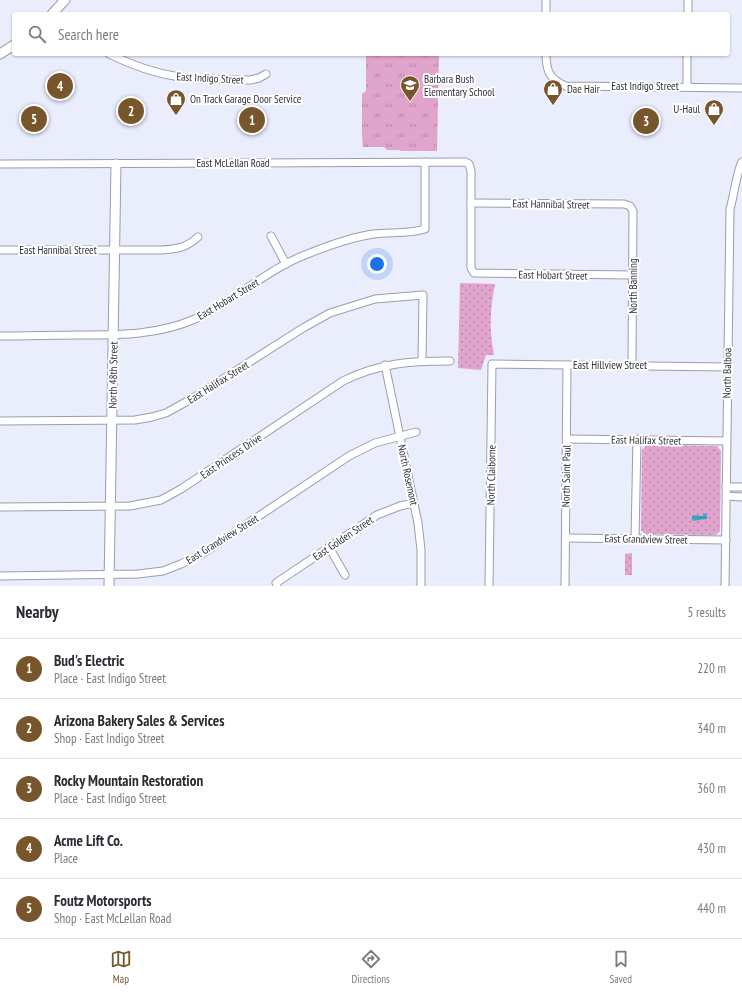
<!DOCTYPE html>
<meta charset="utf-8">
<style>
:root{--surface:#fff;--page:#f7f7f7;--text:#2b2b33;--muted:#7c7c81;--line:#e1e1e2;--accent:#77562c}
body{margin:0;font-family:"PT Sans Narrow",sans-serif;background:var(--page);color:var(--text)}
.you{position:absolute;left:377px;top:264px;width:14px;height:14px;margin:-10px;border:3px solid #fff;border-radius:50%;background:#1a73e8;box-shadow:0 0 0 6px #1a73e833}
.badge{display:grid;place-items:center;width:26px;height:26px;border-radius:50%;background:var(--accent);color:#fff;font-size:13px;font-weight:700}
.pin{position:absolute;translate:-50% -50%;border:2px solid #fff;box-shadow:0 1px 4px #0006}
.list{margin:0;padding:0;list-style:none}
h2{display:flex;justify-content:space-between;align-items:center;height:52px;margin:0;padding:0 16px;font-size:17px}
h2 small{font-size:13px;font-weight:400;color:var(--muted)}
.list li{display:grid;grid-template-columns:26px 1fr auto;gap:12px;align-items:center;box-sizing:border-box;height:60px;padding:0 16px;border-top:1px solid var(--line)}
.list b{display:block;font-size:15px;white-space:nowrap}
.list p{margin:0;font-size:13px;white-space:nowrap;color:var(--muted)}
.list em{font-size:13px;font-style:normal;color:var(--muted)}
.icon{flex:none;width:22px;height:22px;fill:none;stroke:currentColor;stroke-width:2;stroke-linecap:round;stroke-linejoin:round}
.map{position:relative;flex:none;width:742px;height:586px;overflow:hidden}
.search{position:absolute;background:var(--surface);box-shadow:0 1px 3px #0004;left:12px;right:12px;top:12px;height:44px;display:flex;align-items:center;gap:10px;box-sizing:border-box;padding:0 14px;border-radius:4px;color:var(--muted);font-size:15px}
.sheet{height:352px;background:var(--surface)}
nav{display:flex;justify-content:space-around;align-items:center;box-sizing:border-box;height:56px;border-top:1px solid var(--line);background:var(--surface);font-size:11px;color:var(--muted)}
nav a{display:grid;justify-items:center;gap:2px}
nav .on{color:var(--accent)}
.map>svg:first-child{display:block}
</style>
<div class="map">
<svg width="742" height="586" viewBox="0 0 742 586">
<defs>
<pattern id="grass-tufts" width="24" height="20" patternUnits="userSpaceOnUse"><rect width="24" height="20" fill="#e1a4cc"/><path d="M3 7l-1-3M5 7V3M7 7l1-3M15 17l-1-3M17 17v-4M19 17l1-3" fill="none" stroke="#b786a7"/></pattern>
<pattern id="park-dots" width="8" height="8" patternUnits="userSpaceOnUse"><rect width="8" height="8" fill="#e1a4cc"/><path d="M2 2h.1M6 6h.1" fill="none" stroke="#b786a7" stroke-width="1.8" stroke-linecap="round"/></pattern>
<pattern id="water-rules" width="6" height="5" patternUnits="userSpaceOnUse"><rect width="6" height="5" fill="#44a9c4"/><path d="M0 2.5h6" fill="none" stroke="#398aa0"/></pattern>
</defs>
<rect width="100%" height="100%" fill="#eaedfc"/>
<polygon fill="url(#grass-tufts)" points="366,54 439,54 437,151 401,151 400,150 387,150 384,147 363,147 362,136 362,94 366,91"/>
<g fill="url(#park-dots)">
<path d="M 460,283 L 495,284 C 490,310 489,328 494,355 L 486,355 L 481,370 L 458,368 Z"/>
<polygon points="646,445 717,446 721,451 720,531 716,535 645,534 641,530 642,450"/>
<polygon points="632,553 632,575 625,575 625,554"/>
</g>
<g fill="#e1a4cc">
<polygon points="418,77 426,77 426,89 417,89"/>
<rect x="427" y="77" width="8" height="12"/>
</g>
<polygon fill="url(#water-rules)" points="703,513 707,514 707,519 692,521 692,515 703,516"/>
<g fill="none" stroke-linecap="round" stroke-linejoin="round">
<defs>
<g id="street">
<polyline points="546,14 546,0"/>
<polyline points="688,14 688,0"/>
<path d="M 109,54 C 162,80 193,80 250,80 L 259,78 L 266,74"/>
<path d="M 546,54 C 546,71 550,80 566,86 L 742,88"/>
<polyline points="687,87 687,54"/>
<polyline points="0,164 465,162 469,164 471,171 471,268 474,273 633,275"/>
<polyline points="471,203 624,204 630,206 633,211 632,365"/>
<polyline points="271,236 286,264"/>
<path d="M 0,250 L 161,250 C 177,249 186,248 198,237"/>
<path d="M 0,336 C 27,336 55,335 82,335 C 121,335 158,335 195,319 C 235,301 268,268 310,253 C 330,245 352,237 374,234 C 391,232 409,234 425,229 L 425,162"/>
<polyline points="385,365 418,523 421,550 421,586"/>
<polyline points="0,421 135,420 152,417 166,413 193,398 303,328 330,313 375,299 423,295 422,361"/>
<polyline points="567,439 726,441"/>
<polyline points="726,487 742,487"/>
<polyline points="726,496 742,497"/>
<path d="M 0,507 L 130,506 L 161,500 L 181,489 L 343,381 C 379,363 410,361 450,361"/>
<polyline points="566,538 726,540"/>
<polyline points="635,539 637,439"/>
<polyline points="329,547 345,575"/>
<polyline points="0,576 138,574 163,571 181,564 205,552 349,456 375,443 416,432"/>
<polyline points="277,586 276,583 377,515 400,506 414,503"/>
<polyline points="489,586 492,364 727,367"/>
<polyline points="565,586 567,365"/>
<path d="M 725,586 L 730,209 C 733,200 738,166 742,162"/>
</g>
<g id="secondary">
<polyline points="52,14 65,0"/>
<polyline points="0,54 14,45"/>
<polyline points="109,586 116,164"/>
</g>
</defs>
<use href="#street" stroke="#9a9daf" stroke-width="9"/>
<use href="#secondary" stroke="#9a9daf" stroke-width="11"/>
<use href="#street" stroke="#fff" stroke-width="7"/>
<use href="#secondary" stroke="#fff" stroke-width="9"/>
</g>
<defs>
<symbol id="school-pin" viewBox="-11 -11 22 30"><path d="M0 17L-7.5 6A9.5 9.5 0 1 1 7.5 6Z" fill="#77562c" stroke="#fff"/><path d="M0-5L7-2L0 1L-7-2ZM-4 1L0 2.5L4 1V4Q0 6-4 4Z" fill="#fff"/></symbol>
<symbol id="shop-pin" viewBox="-11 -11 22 30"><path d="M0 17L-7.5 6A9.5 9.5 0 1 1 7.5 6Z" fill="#77562c" stroke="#fff"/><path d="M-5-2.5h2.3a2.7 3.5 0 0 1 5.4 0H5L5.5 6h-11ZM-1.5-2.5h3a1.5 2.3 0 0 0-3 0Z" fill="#fff"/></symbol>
</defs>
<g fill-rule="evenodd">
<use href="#school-pin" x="399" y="74" width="22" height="30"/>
<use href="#shop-pin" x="542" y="78" width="22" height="30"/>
<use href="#shop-pin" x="165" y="88" width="22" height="30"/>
<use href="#shop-pin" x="703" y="98" width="22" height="30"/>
</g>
<g text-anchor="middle" stroke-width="4" stroke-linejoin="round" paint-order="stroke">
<g font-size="11" fill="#2f3038" stroke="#fff">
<text transform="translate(210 78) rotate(3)" y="4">East Indigo Street</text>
<text x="645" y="90">East Indigo Street</text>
<text x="233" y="167">East McLellan Road</text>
<text transform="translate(551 204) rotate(1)" y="4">East Hannibal Street</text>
<text x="58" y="254">East Hannibal Street</text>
<text transform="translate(553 275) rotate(1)" y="4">East Hobart Street</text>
<text transform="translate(633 286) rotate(-90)" y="4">North Banning</text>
<text transform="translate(228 299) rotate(-31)" y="4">East Hobart Street</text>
<text x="610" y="369">East Hillview Street</text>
<text transform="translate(727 373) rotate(-89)" y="4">North Balboa</text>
<text transform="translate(113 375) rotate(-89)" y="4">North 48th Street</text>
<text transform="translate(218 382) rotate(-32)" y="4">East Halifax Street</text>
<text transform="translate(646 440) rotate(1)" y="4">East Halifax Street</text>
<text transform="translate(231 456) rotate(-34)" y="4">East Princess Drive</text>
<text transform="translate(408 475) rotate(78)" y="4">North Rosemont</text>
<text transform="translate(491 475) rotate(-89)" y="4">North Claiborne</text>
<text transform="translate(566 476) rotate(-89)" y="4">North Saint Paul</text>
<text transform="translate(343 538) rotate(-34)" y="4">East Golden Street</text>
<text transform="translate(222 539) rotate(-32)" y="4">East Grandview Street</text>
<text transform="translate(646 539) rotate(1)" y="4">East Grandview Street</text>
</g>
<g font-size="11" fill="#2f3038" stroke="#fff" text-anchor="start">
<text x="424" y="83">Barbara Bush<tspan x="424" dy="13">Elementary School</tspan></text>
<text x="567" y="93">Dae Hair</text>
<text x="190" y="103">On Track Garage Door Service</text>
<text x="700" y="113" text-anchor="end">U-Haul</text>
</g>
</g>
</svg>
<div class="you"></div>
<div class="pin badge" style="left:252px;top:120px">1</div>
<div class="pin badge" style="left:131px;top:111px">2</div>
<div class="pin badge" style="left:646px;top:121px">3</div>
<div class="pin badge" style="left:60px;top:86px">4</div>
<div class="pin badge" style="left:34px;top:119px">5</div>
<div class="search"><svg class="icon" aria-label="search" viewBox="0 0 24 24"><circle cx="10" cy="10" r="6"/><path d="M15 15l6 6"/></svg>Search here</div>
</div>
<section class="sheet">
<h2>Nearby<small>5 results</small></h2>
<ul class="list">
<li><span class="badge">1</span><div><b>Bud's Electric</b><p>Place · East Indigo Street</p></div><em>220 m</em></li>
<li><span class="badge">2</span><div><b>Arizona Bakery Sales &amp; Services</b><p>Shop · East Indigo Street</p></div><em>340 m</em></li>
<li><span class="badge">3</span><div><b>Rocky Mountain Restoration</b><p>Place · East Indigo Street</p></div><em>360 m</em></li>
<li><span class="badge">4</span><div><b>Acme Lift Co.</b><p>Place</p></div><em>430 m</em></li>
<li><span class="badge">5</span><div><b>Foutz Motorsports</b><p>Shop · East McLellan Road</p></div><em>440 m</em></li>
</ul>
</section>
<nav>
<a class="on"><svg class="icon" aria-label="map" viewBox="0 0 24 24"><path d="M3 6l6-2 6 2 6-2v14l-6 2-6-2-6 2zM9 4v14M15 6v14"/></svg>Map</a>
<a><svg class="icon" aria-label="directions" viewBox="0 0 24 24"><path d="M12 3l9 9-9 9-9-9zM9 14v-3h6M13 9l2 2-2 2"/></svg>Directions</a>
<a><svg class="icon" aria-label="saved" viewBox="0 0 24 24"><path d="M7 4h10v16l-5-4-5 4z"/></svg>Saved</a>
</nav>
